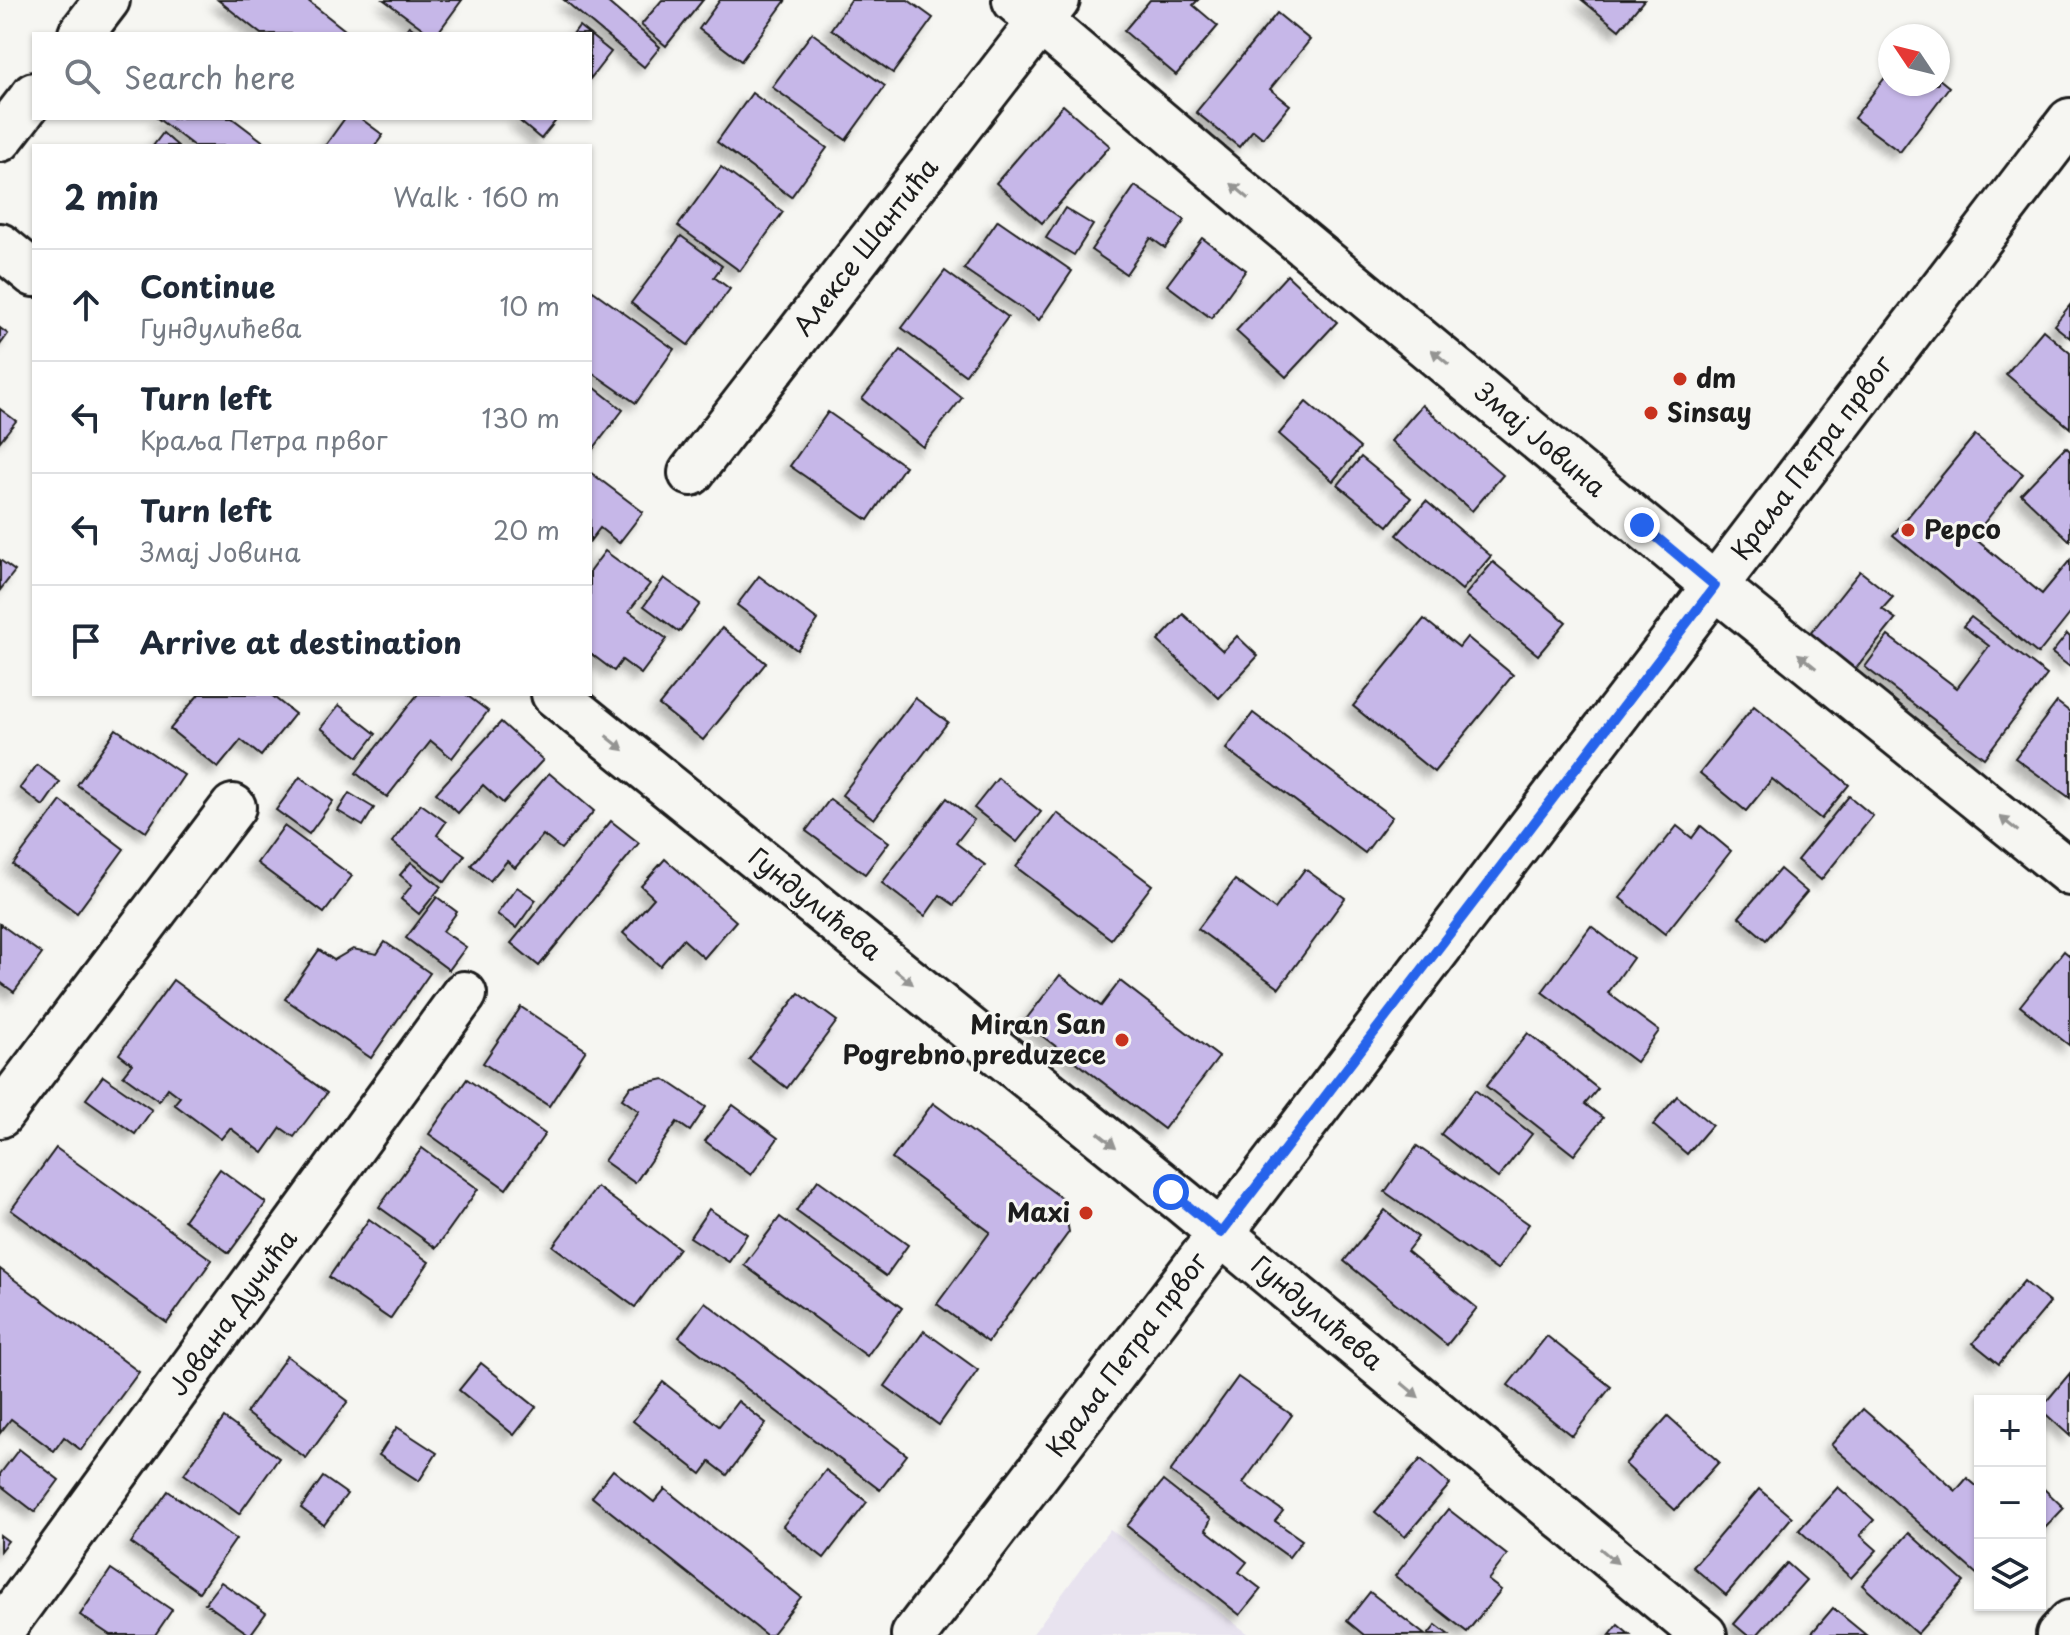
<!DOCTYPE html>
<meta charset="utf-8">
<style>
:root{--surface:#fff;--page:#f6f6f7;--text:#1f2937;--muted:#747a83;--line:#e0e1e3}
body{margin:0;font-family:"Playpen Sans",sans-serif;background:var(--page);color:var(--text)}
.controls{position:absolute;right:24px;bottom:24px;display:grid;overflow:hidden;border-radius:0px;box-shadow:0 2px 6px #0004}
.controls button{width:72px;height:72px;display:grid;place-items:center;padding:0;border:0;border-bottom:2px solid var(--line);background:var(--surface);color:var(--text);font:40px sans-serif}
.compass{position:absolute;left:1878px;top:24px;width:72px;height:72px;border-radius:50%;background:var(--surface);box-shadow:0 2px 6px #0004;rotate:305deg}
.stop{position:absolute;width:24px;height:24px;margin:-18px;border:6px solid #2563eb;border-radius:50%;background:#fff}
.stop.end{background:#2563eb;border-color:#fff;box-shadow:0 2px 8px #0008}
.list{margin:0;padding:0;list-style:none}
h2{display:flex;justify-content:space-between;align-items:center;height:104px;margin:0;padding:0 32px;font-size:34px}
h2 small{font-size:26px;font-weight:400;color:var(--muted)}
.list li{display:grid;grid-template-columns:52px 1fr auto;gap:24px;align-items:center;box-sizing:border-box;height:112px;padding:0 32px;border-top:2px solid var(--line)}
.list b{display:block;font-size:30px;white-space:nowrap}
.list p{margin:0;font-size:26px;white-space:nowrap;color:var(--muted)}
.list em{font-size:26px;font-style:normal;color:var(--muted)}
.icon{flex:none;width:44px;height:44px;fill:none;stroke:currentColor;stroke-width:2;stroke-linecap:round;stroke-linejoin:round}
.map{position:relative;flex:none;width:2070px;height:1635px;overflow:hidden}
.search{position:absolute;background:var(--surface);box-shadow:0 2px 6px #0004;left:32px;top:32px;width:560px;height:88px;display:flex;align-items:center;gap:20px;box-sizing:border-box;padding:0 28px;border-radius:0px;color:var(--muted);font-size:30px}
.panel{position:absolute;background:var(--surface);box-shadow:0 2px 6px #0004;left:32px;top:144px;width:560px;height:552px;border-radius:0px}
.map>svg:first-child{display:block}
</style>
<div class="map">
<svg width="2070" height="1635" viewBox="0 0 2070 1635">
<defs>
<filter id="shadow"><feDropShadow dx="-7" dy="7" stdDeviation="4" flood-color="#0004"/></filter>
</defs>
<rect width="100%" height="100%" fill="#f6f6f2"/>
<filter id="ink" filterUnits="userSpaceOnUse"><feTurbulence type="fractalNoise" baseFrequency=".0125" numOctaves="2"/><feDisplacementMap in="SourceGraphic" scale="16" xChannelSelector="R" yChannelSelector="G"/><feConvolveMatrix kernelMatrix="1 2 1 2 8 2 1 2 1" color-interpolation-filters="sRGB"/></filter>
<g filter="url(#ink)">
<polygon fill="#e8e3ef" points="1110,1529 1250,1635 1032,1635"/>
<g fill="#c6b7e8" stroke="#1c1c1c" stroke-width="2" filter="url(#shadow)">
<polygon points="218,0 307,0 350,34 261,34"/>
<polygon points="384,0 462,0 437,34 430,34"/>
<polygon points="564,0 605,0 660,47 644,67"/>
<polygon points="662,0 703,0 666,46 641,25"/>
<polygon points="720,0 786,0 741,61 699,29"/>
<polygon points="851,0 908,0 933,18 893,73 831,29"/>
<polygon points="1150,0 1198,0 1193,5 1218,26 1176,75 1124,31"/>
<polygon points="1582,0 1644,0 1619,30"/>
<polygon points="1277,13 1310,40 1270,89 1290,105 1263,138 1253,130 1239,147 1196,112"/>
<polygon points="409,26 420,34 403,34"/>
<polygon points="579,26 589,34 573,34"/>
<polygon points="812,33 885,86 846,140 772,87"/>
<polygon points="590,35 611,52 590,79"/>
<polygon points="1890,71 1890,84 1938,84 1938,78 1949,87 1900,152 1854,118"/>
<polygon points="752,93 827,148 791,197 717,142"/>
<polygon points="1063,105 1110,146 1042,223 996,183"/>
<polygon points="157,118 232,118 269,146 194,146"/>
<polygon points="345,118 360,118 383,135 375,146 325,146"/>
<polygon points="516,118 558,118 541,139"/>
<polygon points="163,133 178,146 153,146"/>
<polygon points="721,167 783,212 740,271 678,226"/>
<polygon points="1135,186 1185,220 1165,248 1151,238 1126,274 1091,250"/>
<polygon points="1065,208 1093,225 1074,255 1046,238"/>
<polygon points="998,220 1072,271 1039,320 964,269"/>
<polygon points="681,236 722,266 714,277 730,289 688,345 631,303"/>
<polygon points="1202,238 1246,270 1211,318 1167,285"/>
<polygon points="945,271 1008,317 965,375 902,328"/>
<polygon points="1287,275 1337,322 1286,377 1236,331"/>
<polygon points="593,291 674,349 636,403 590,371 590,296"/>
<polygon points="2070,305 2070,338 2054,325"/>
<polygon points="0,328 8,334 0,345"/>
<polygon points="2043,330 2070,353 2070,428 2006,374"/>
<polygon points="901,350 962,398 923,447 862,399"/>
<polygon points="590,384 623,410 590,453"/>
<polygon points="1306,402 1360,448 1333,481 1279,434"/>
<polygon points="1422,405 1503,475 1472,511 1391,441"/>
<polygon points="0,409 16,421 0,441"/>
<polygon points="828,412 905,466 868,520 790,466"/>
<polygon points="1975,435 2023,474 1973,537 2042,594 2070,560 2070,614 2038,654 1893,535"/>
<polygon points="2066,447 2070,451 2070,541 2021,494"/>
<polygon points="1361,457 1411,498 1388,526 1338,485"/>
<polygon points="590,472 643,512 619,543 600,528 590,541"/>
<polygon points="1426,501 1491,556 1462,590 1397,535"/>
<polygon points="605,551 650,584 629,611 667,639 641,674 622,660 614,671 590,653 590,571"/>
<polygon points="0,560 15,571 0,590"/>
<polygon points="1493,562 1566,622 1538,655 1465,595"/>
<polygon points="1860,571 1893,597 1882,609 1896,619 1855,670 1810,634"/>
<polygon points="759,576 818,620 797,650 737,605"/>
<polygon points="664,578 700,604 679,632 644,606"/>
<polygon points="1183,614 1223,651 1237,636 1258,656 1219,698 1158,641"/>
<polygon points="1971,617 2047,675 1984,758 1865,667 1888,636 1957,688 1989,646 1963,626"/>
<polygon points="1424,619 1459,647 1467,637 1513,675 1434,772 1353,706"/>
<polygon points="722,628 766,663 703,740 659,705"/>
<polygon points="2067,634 2070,637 2070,667 2052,653"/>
<polygon points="199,694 270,694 295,714 261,756 241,740 218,768 170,729"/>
<polygon points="418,694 465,694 488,711 452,758 431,741 387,797 356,773"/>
<polygon points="915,698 948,722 874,819 842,795"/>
<polygon points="2057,702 2070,712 2070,798 2015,758"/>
<polygon points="339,705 376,734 358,757 321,728"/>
<polygon points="1754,706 1849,785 1821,819 1772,779 1746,811 1700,773"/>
<polygon points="1253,713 1392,817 1365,853 1226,749"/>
<polygon points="501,722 543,760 503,803 483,785 458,813 436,793"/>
<polygon points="116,729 184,775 146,832 77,785"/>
<polygon points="37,765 60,782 43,806 20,788"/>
<polygon points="549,773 594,811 561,849 543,835 515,868 507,861 490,881 471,865"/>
<polygon points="300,777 333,801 309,834 276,810"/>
<polygon points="998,778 1041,812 1017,842 974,808"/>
<polygon points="349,793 374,808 363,826 338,811"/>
<polygon points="1849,796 1873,816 1821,880 1797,860"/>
<polygon points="947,798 974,820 956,843 985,865 954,905 940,895 925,916 882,883"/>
<polygon points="830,799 889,842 865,874 806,831"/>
<polygon points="61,801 124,849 77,913 13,865"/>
<polygon points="421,804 446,822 437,835 465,855 445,882 392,842"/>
<polygon points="1057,813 1152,885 1111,939 1016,867"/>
<polygon points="611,821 639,843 539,966 511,943"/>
<polygon points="284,826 352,876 324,913 257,863"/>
<polygon points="1677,826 1692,838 1701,826 1731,851 1665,934 1620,898"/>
<polygon points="665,859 736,921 704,958 683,939 660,966 623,933 654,898 641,886"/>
<polygon points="411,862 441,887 419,914 401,899 412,885 400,875"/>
<polygon points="1305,869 1345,898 1279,988 1198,929 1235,880 1275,909"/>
<polygon points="1780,869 1807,892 1766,940 1739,917"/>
<polygon points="517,887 536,900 516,928 497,914"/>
<polygon points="437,897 457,912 443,931 466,947 449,970 406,938"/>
<polygon points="0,924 42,954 14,992 0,982"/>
<polygon points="1591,926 1633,958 1608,993 1659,1031 1636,1062 1542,992"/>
<polygon points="385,942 430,973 371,1058 285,999 319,950 334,960 353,949 377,954"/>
<polygon points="2064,951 2070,956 2070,1046 2020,1006"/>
<polygon points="1060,975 1101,1006 1120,981 1219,1057 1164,1129 1024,1022"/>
<polygon points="173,980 327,1093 294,1137 281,1128 263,1153 230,1128 221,1139 174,1104 180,1097 168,1088 159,1101 123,1075 132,1064 119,1054"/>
<polygon points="799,993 837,1021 787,1088 749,1059"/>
<polygon points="521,1007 586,1050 549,1106 483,1063"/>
<polygon points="1528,1033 1598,1089 1585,1104 1603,1118 1574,1155 1486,1086"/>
<polygon points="103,1076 152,1110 135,1134 86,1099"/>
<polygon points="467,1079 545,1134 506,1189 429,1134"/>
<polygon points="664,1079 706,1107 690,1131 677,1122 635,1183 604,1161 639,1111 622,1099 631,1086"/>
<polygon points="1475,1090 1532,1134 1498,1178 1441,1134"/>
<polygon points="1677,1096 1712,1125 1687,1154 1653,1125"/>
<polygon points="933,1103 1063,1199 1069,1232 988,1342 937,1304 990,1232 892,1159"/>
<polygon points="733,1105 778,1138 751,1175 705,1141"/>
<polygon points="1417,1146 1529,1224 1497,1270 1385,1192"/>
<polygon points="56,1148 212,1260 167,1323 11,1210"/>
<polygon points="422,1148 478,1189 436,1248 379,1207"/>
<polygon points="220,1169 266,1203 229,1253 184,1220"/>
<polygon points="818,1180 908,1245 886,1276 796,1211"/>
<polygon points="597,1187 679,1248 635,1307 553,1246"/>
<polygon points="709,1209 747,1234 729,1262 690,1237"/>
<polygon points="1385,1210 1418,1237 1407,1251 1477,1308 1447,1345 1344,1261"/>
<polygon points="780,1217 902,1308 867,1356 744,1265"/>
<polygon points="369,1219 429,1262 390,1319 329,1277"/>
<polygon points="0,1269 139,1372 81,1450 64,1437 54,1451 11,1419 0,1433"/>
<polygon points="2024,1281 2050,1303 1999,1364 1973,1343"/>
<polygon points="705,1302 907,1455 880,1490 679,1337"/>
<polygon points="924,1331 978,1370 939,1425 885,1386"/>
<polygon points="1547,1336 1611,1387 1572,1436 1508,1385"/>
<polygon points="287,1356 348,1401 306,1458 246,1413"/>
<polygon points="481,1363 536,1407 514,1435 459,1390"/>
<polygon points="2070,1373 2070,1436 2040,1409"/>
<polygon points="1238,1377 1292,1415 1243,1483 1283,1511 1275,1521 1302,1540 1289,1557 1170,1472"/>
<polygon points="663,1382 719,1426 738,1401 766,1423 727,1475 710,1462 701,1474 633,1421"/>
<polygon points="1863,1409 1956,1491 1967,1478 1980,1489 1980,1577 1831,1445"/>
<polygon points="1668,1416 1719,1462 1675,1510 1625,1464"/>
<polygon points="224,1418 279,1458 239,1514 184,1474"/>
<polygon points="397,1427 437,1453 419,1481 379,1455"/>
<polygon points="19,1449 59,1480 35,1512 0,1485 0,1474"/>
<polygon points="1421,1459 1450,1484 1405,1537 1375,1512"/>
<polygon points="613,1470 654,1502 665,1489 801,1597 771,1635 766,1635 592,1497"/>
<polygon points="826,1470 867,1502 824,1558 783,1526"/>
<polygon points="323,1477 347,1494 324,1525 301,1508"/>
<polygon points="1163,1481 1211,1519 1206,1530 1247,1562 1239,1572 1261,1589 1240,1615 1127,1526"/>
<polygon points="2040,1485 2064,1508 2044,1529 2040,1525"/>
<polygon points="1838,1487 1874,1520 1860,1535 1877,1550 1851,1578 1799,1530"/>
<polygon points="1759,1489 1792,1517 1726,1595 1693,1567"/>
<polygon points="168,1491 236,1539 199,1592 131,1543"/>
<polygon points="1448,1509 1507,1555 1488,1580 1501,1590 1467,1632 1395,1576"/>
<polygon points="1909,1533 1964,1582 1917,1634 1862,1585"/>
<polygon points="0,1535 8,1541 0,1551"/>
<polygon points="1787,1563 1806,1580 1757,1635 1747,1635 1734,1624"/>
<polygon points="111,1569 172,1610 155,1635 110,1635 80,1615"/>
<polygon points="221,1582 266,1613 250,1635 205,1603"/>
<polygon points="1370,1592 1425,1635 1364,1635 1347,1621"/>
<polygon points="1833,1608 1866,1635 1810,1635"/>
<polygon points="1436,1625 1449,1635 1428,1635"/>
<polygon points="1618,1625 1630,1635 1610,1635"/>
</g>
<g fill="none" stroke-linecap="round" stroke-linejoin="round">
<defs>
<g id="minor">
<polyline points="1015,0 1246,196 1715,586 2070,873"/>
<polyline points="0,246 34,274"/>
<polyline points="691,473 1057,0"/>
<polyline points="554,694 1182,1201 1704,1635"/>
<polyline points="0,1115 233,807"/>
<polyline points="0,1632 464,994"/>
<polyline points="2059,1635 2070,1623"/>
</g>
<g id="tertiary">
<polyline points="81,34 107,0"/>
<polyline points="0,139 34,95"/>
</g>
<polyline id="secondary" points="914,1635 2070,121"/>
</defs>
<use href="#minor" stroke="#1c1c1c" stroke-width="50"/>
<use href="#tertiary" stroke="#1c1c1c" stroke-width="50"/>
<use href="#secondary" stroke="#1c1c1c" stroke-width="50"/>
<use href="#minor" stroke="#f6f6f2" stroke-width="44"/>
<use href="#tertiary" stroke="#f6f6f2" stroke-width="44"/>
<use href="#secondary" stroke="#f6f6f2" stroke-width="44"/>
</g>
<defs><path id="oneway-solid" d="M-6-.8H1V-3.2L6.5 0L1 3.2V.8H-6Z" transform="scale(2)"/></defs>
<g fill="#949492">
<use href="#oneway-solid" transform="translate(1240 191) rotate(-140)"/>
<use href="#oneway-solid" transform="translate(1440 357) rotate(-140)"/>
<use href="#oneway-solid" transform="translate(1807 661) rotate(-141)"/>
<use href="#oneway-solid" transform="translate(615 743) rotate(39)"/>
<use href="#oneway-solid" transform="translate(2009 824) rotate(-141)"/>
<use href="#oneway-solid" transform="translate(904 977) rotate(39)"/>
<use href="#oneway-solid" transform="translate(1107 1140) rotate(39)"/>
<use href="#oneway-solid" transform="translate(1410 1390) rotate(40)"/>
<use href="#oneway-solid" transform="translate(1609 1556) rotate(40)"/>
</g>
</g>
<g fill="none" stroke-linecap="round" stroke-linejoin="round" filter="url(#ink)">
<polyline stroke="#2563eb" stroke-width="10" points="1171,1192 1221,1233 1715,586 1642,525"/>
</g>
<g fill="#c8321e" stroke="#f6f6f2" stroke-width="3">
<circle cx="1680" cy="379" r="8"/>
<circle cx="1651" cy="413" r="8"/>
<circle cx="1908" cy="530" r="8"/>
<circle cx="1122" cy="1040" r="8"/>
<circle cx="1086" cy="1213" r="8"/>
</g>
<g text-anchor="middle" stroke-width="6" stroke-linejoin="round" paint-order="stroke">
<g font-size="26" fill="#1c1c1c" stroke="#f6f6f2">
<text transform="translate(866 247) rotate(-52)" y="9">Алексе Шантића</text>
<text transform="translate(1540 440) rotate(40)" y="9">Змај Јовина</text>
<text transform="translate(1812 458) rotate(-53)" y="9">Краља Петра првог</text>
<text transform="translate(815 904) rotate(39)" y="9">Гундулићева</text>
<text transform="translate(233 1313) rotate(-54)" y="9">Јована Дучића</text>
<text transform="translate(1317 1313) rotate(40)" y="9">Гундулићева</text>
<text transform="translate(1127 1355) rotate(-53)" y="9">Краља Петра првог</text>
</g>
<g font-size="26" font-weight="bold" fill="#1c1c1c" stroke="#f6f6f2" text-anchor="start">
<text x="1696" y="388">dm</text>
<text x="1667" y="422">Sinsay</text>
<text x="1924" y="539">Pepco</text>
<text x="1106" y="1034" text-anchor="end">Miran San<tspan x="1106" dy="30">Pogrebno preduzece</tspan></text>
<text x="1070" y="1222" text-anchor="end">Maxi</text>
</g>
</g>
</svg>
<div class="controls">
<button>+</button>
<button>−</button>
<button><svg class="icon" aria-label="layers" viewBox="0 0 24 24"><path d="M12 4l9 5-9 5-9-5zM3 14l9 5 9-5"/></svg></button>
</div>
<svg class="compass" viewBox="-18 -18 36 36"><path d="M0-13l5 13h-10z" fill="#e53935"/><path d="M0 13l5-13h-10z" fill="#747a83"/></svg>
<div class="stop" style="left:1171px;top:1192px"></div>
<div class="stop end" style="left:1642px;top:525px"></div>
<div class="search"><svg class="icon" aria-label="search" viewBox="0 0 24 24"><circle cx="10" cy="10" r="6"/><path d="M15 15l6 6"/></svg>Search here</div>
<section class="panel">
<h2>2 min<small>Walk · 160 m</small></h2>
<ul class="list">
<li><svg class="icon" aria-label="ahead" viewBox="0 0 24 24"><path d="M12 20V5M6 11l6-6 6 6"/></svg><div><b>Continue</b><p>Гундулићева</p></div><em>10 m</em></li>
<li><svg class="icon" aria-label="left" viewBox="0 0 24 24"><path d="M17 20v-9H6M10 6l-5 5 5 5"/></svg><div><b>Turn left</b><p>Краља Петра првог</p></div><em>130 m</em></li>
<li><svg class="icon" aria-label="left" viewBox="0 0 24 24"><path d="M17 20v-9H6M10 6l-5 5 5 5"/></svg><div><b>Turn left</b><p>Змај Јовина</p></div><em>20 m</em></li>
<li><svg class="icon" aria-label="arrive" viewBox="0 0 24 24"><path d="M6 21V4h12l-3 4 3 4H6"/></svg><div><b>Arrive at destination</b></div></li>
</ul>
</section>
</div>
